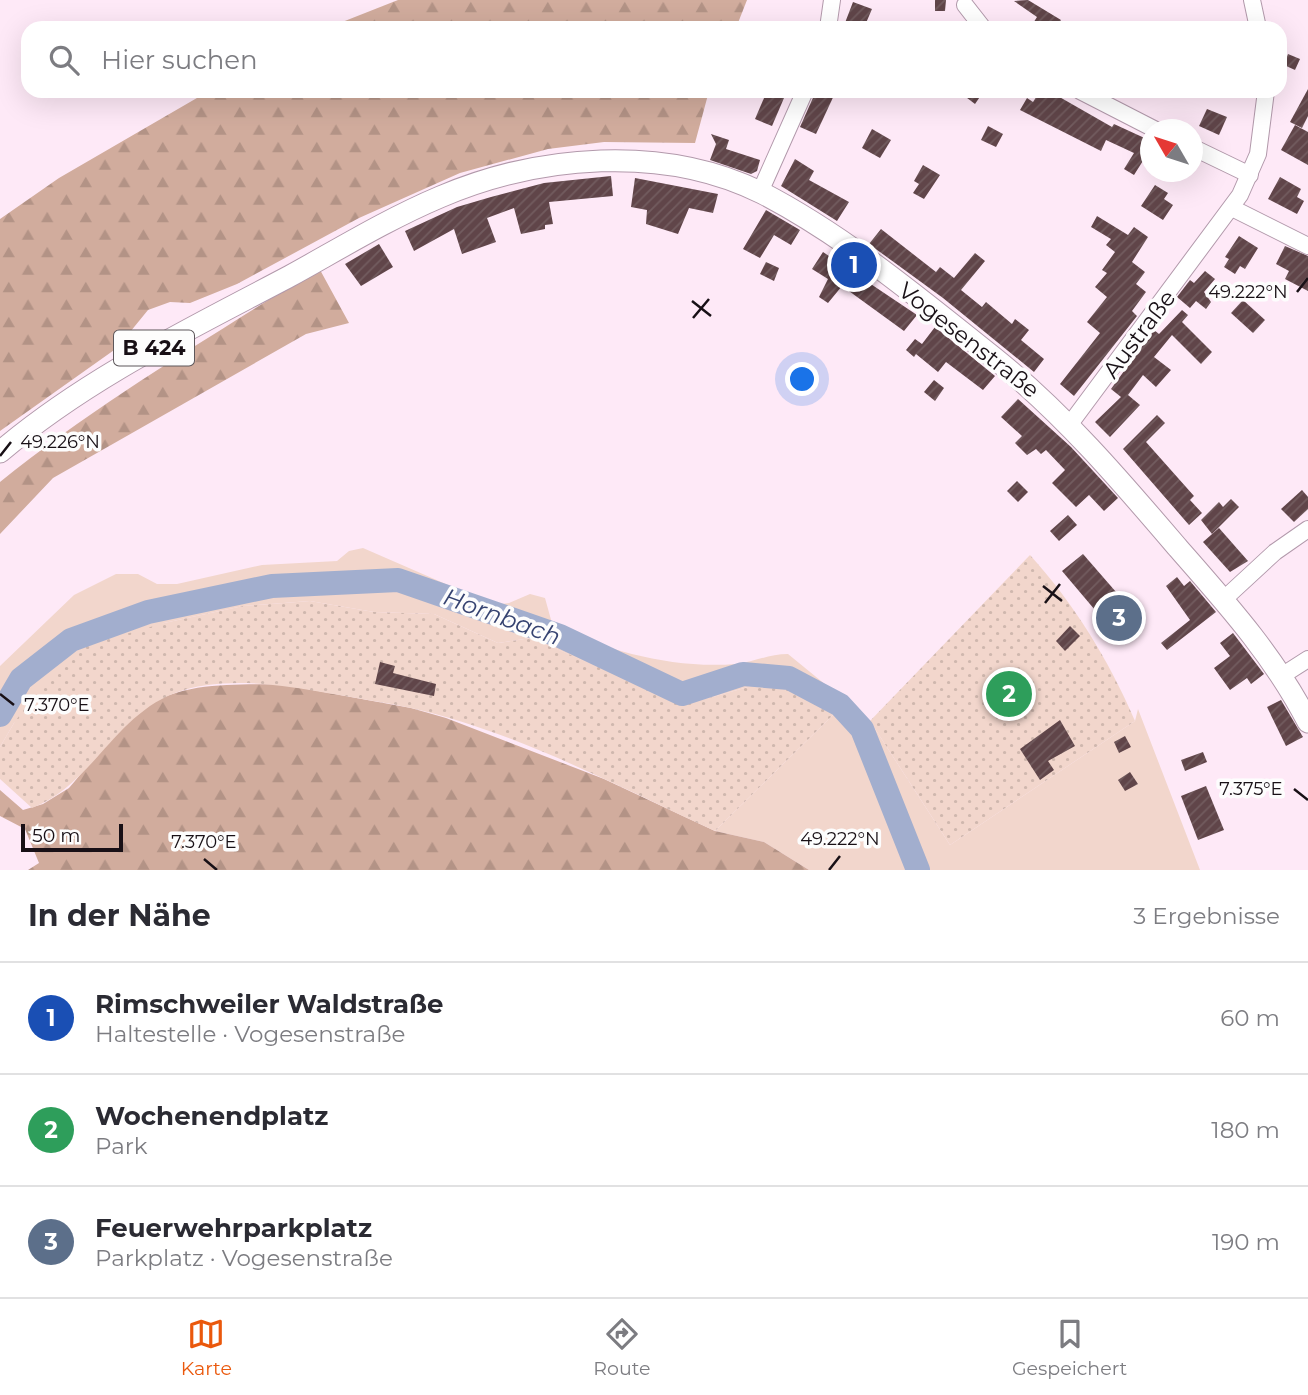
<!DOCTYPE html>
<html lang="de">
<meta charset="utf-8">
<style>
:root{--surface:#fff;--page:#f2f2f3;--text:#2b2b33;--muted:#7c7c81;--line:#e1e1e2;--accent:#ea580c}
body{margin:0;font-family:Montserrat,sans-serif;background:var(--page);color:var(--text)}
.compass{position:absolute;left:1140px;top:119px;width:63px;height:63px;border-radius:50%;background:var(--surface);box-shadow:0 7px 28px #0002;rotate:309deg}
.scale{position:absolute;left:21px;bottom:18px;width:102px;box-sizing:border-box;padding-left:7px;border:4px solid #181016;border-top:0;font-size:19px;line-height:24px;white-space:nowrap;color:#181016;-webkit-text-stroke:5px #fdfdfd;paint-order:stroke}
.you{position:absolute;left:803px;top:380px;width:24px;height:24px;margin:-18px;border:5px solid #fff;border-radius:50%;background:#1a73e8;box-shadow:0 0 0 10px #1a73e833}
.badge{display:grid;place-items:center;width:46px;height:46px;border-radius:50%;background:var(--accent);color:#fff;font-size:23px;font-weight:700}
.pin{position:absolute;translate:-50% -50%;border:4px solid #fff;box-shadow:0 2px 7px #0006}
.list{margin:0;padding:0;list-style:none}
h2{display:flex;justify-content:space-between;align-items:center;height:91px;margin:0;padding:0 28px;font-size:30px}
h2 small{font-size:23px;font-weight:400;color:var(--muted)}
.list li{display:grid;grid-template-columns:46px 1fr auto;gap:21px;align-items:center;box-sizing:border-box;height:112px;padding:0 28px;border-top:2px solid var(--line)}
.list b{display:block;font-size:26px;white-space:nowrap}
.list p{margin:0;font-size:23px;white-space:nowrap;color:var(--muted)}
.list em{font-size:23px;font-style:normal;color:var(--muted)}
.icon{flex:none;width:38px;height:38px;fill:none;stroke:currentColor;stroke-width:2;stroke-linecap:round;stroke-linejoin:round}
.map{position:relative;flex:none;width:1308px;height:870px;overflow:hidden}
.search{position:absolute;background:var(--surface);box-shadow:0 7px 28px #0002;left:21px;right:21px;top:21px;height:77px;display:flex;align-items:center;gap:18px;box-sizing:border-box;padding:0 24px;border-radius:21px;color:var(--muted);font-size:26px}
.sheet{height:427px;background:var(--surface)}
nav{display:flex;justify-content:space-around;align-items:center;box-sizing:border-box;height:98px;border-top:2px solid var(--line);background:var(--surface);font-size:19px;color:var(--muted)}
nav a{display:grid;justify-items:center;gap:4px}
nav .on{color:var(--accent)}
.map>svg:first-child{display:block}
</style>
<div class="map">
<svg width="1308" height="870" viewBox="0 0 1308 870">
<defs>
<pattern id="forest-firs" width="22" height="20" patternUnits="userSpaceOnUse" patternTransform="scale(1.75)"><rect width="22" height="20" fill="#d1ac9d"/><path d="M5 1l3.5 6h-7zM16 11l3.5 6h-7z" fill="#b39386"/></pattern>
<pattern id="garden-dots" width="8" height="8" patternUnits="userSpaceOnUse" patternTransform="scale(1.75)"><rect width="8" height="8" fill="#f2d6cc"/><path d="M2 2h.1M6 6h.1" fill="none" stroke="#cfb7ae" stroke-width="1.8" stroke-linecap="round"/></pattern>
<pattern id="building-hatch" width="6" height="6" patternUnits="userSpaceOnUse" patternTransform="scale(1.75)"><rect width="6" height="6" fill="#604549"/><path d="M-1 1l2-2M0 6l6-6M5 7l2-2" fill="none" stroke="#725c5f"/></pattern>
</defs>
<rect width="100%" height="100%" fill="#fee9f7"/>
<path fill="#f2d6cc" d="M 363,548 L 494,605 L 509,603 L 530,594 L 545,598 L 553,627 C 611,651 672,669 736,664 C 754,662 769,654 788,654 L 870,721 L 950,845 L 1135,721 L 1138,709 L 1200,870 L 809,870 L 764,842 L 715,831 L 836,712 L 809,694 L 762,683 L 709,698 L 678,702 L 531,638 L 498,643 L 434,614 L 374,612 L 310,601 L 243,606 L 164,623 L 14,723 L 0,747 L 0,666 L 74,595 L 116,574 L 138,574 L 157,584 L 177,584 L 262,565 L 337,561 L 349,551 Z"/>
<g fill="url(#forest-firs)">
<polygon points="398,0 747,0 736,28 327,28"/>
<polygon points="209,91 709,91 695,143 604,142 548,149 460,173 359,218 237,284 190,303 170,302 148,310 117,348 0,431 0,219 59,178"/>
<path d="M 319,268 L 349,323 L 306,334 L 53,478 L 0,534 L 0,482 C 99,402 211,337 319,268 Z"/>
<path d="M 280,684 L 411,708 L 446,718 L 604,779 L 715,831 L 764,842 L 809,870 L 28,870 L 39,863 L 25,829 L 0,816 L 0,790 L 23,810 L 43,804 L 69,788 C 92,762 114,728 143,708 C 184,681 234,685 280,684 Z"/>
</g>
<g fill="url(#garden-dots)">
<path d="M 1030,555 C 1075,605 1108,659 1135,721 L 950,845 L 870,721 Z"/>
<path d="M 310,601 L 374,612 L 434,614 L 498,643 L 531,638 L 678,701 L 709,698 L 762,683 L 809,694 L 836,712 L 715,831 C 617,786 517,732 411,708 C 383,702 355,698 327,693 C 280,684 221,676 175,693 C 114,716 92,785 32,808 L 0,779 L 0,747 L 14,723 L 47,677 L 88,645 L 164,623 L 243,606 Z"/>
</g>
<g fill="none" stroke-linecap="round" stroke-linejoin="round">
<polyline stroke="#a2aece" stroke-width="24" points="0,715 21,679 71,640 148,612 272,586 398,580 560,636 682,694 743,674 789,678 840,705 862,729 918,870"/>
</g>
<g fill="url(#building-hatch)">
<polygon points="935,0 946,0 945,11 935,11"/>
<polygon points="1028,0 1061,20 1056,28 1030,28 1037,17 1014,1"/>
<polygon points="853,2 872,9 866,23 864,28 843,28"/>
<polygon points="1288,54 1300,59 1295,70 1284,65"/>
<polygon points="1308,89 1308,116 1302,128 1290,122"/>
<polygon points="767,91 787,91 772,126 755,119"/>
<polygon points="816,91 836,91 816,134 800,127"/>
<polygon points="958,91 984,91 975,104"/>
<polygon points="1040,91 1049,91 1112,127 1114,124 1151,141 1151,158 1146,156 1134,175 1124,169 1134,153 1106,140 1101,151 1020,110 1027,98 1033,102"/>
<polygon points="1207,109 1227,117 1219,135 1199,126"/>
<polygon points="1295,125 1308,132 1308,165 1281,150"/>
<polygon points="988,126 1003,134 996,147 981,140"/>
<polygon points="872,129 891,140 880,158 862,148"/>
<polygon points="711,134 729,140 726,149 760,160 757,171 751,174 710,160 716,144"/>
<polygon points="795,159 814,171 809,180 849,202 837,221 781,186"/>
<polygon points="923,165 940,175 924,199 913,193 919,184 914,181"/>
<polygon points="611,176 613,196 549,202 553,224 545,225 545,229 521,234 514,208 487,218 496,242 462,254 454,229 414,251 405,231 457,207 491,197 544,183"/>
<polygon points="1280,177 1301,189 1297,197 1304,201 1297,214 1268,199"/>
<polygon points="635,178 718,194 713,213 689,208 678,234 646,224 647,210 631,207"/>
<polygon points="1155,185 1168,193 1164,199 1173,205 1163,220 1141,206"/>
<polygon points="766,210 800,230 791,245 774,235 760,258 743,249"/>
<polygon points="1097,216 1128,235 1134,227 1148,237 1132,262 1145,272 1136,284 1146,292 1132,311 1137,316 1074,396 1060,384 1100,333 1087,322 1107,297 1095,287 1107,273 1102,270 1115,252 1106,245 1111,239 1091,227"/>
<polygon points="881,229 936,272 940,267 954,278 975,253 985,261 961,290 982,307 986,302 1012,324 1015,319 1029,330 1021,340 1044,359 1034,372 943,298 869,244"/>
<polygon points="1239,236 1258,248 1245,269 1240,266 1235,274 1224,267 1229,259 1225,257"/>
<polygon points="379,244 393,267 361,286 345,264"/>
<polygon points="1285,246 1308,256 1308,291 1285,279 1289,271 1276,264"/>
<polygon points="823,252 917,315 904,331 842,286 828,303 819,297 828,279 812,269"/>
<polygon points="766,262 779,268 774,281 760,274"/>
<polygon points="1205,271 1215,279 1204,292 1211,302 1206,309 1196,301 1190,308 1177,297 1190,280 1194,283"/>
<polygon points="1243,300 1265,320 1253,333 1231,313"/>
<polygon points="1182,310 1188,315 1182,322 1212,352 1201,364 1172,335 1154,357 1171,370 1156,387 1143,375 1128,395 1140,405 1110,437 1095,422 1121,397 1111,389 1154,330 1159,334"/>
<polygon points="935,327 995,376 983,390 946,362 938,372 916,354 914,357 906,350 915,339 922,344"/>
<polygon points="934,380 944,388 935,401 924,392"/>
<polygon points="1018,399 1071,447 1118,498 1104,511 1089,495 1076,507 1052,483 1065,470 1046,450 1041,454 1036,449 1027,455 1015,443 1022,436 1001,417"/>
<polygon points="1157,415 1165,423 1146,442 1194,496 1190,500 1202,513 1189,525 1123,449"/>
<polygon points="1017,481 1028,492 1018,502 1007,491"/>
<polygon points="1302,490 1308,497 1308,509 1294,522 1281,509"/>
<polygon points="1231,499 1239,507 1212,534 1201,520 1219,502 1223,507"/>
<polygon points="1068,515 1077,525 1059,541 1050,531"/>
<polygon points="1219,528 1248,561 1230,572 1203,542"/>
<polygon points="1083,554 1116,592 1095,610 1062,571"/>
<polygon points="1177,577 1184,586 1190,581 1216,612 1167,650 1161,643 1190,620 1166,586"/>
<polygon points="1070,626 1080,636 1065,651 1056,641"/>
<polygon points="1233,633 1264,674 1251,684 1247,678 1230,690 1214,668 1230,656 1220,643"/>
<polygon points="380,662 395,666 393,673 436,684 434,696 375,684"/>
<polygon points="1281,700 1303,737 1286,746 1267,707"/>
<polygon points="1060,720 1075,746 1048,761 1054,770 1040,780 1020,749"/>
<polygon points="1125,736 1131,747 1119,753 1114,742"/>
<polygon points="1203,752 1207,762 1185,771 1181,760"/>
<polygon points="1130,772 1138,784 1125,791 1118,780"/>
<polygon points="1206,786 1224,830 1198,840 1181,796"/>
</g>
<g fill="none" stroke-linecap="round" stroke-linejoin="round">
<defs>
<g id="minor">
<polyline points="1252,0 1258,28"/>
<polyline points="965,5 983,28"/>
<polyline points="828,28 832,0"/>
<polyline points="1080,91 1156,130"/>
<polyline points="1192,147 1250,175"/>
<polyline points="760,192 805,91"/>
<polyline points="1232,208 1308,246"/>
<polyline points="1070,424 1240,195 1258,154 1266,91"/>
<polyline points="1223,600 1275,552 1308,529"/>
<polyline points="1283,675 1308,659"/>
</g>
<path id="major" d="M 0,452 C 87,378 190,329 290,276 C 339,249 388,219 440,197 C 538,155 664,144 762,193 C 845,236 920,299 993,357 C 1063,413 1120,480 1178,548 C 1227,604 1274,656 1308,722"/>
</defs>
<use href="#minor" stroke="#b299ab" stroke-width="18"/>
<use href="#major" stroke="#b299ab" stroke-width="23"/>
<use href="#minor" stroke="#fff" stroke-width="16"/>
<use href="#major" stroke="#fff" stroke-width="21"/>
</g>
<path fill="none" stroke="#181016" stroke-width="2.5" d="M 1297,292 L 1308,278M 692,301 L 711,316M 693,318 L 709,299M 0,456 L 11,442M 1043,586 L 1062,601M 1045,603 L 1060,584M 0,694 L 14,705M 1294,789 L 1308,800M 204,859 L 217,870M 829,870 L 840,856"/>
<g text-anchor="middle" stroke-width="7" stroke-linejoin="round" paint-order="stroke">
<rect fill="#fdfdfd" stroke="#5d575b" stroke-width="2" x="114" y="330.5" width="80" height="35" rx="5"/>
<g font-size="21" font-weight="bold" fill="#181016">
<text x="154" y="355">B 424</text>
</g>
<g font-size="23" fill="#181016" stroke="#fdfdfd">
<text transform="translate(1139 334) rotate(-53)" y="8">Austraße</text>
<text transform="translate(969 340) rotate(38)" y="8">Vogesenstraße</text>
</g>
<g font-size="24" font-style="italic" fill="#364371" stroke="#fdfdfd">
<text transform="translate(502 617) rotate(20)" y="8">Hornbach</text>
</g>
</g>
<g font-size="18" text-anchor="middle" fill="#181016" stroke="#fdfdfd" stroke-width="7" stroke-linejoin="round" paint-order="stroke">
<text x="1248" y="298">49.222°N</text>
<text x="60" y="448">49.226°N</text>
<text x="57" y="711">7.370°E</text>
<text x="1251" y="795">7.375°E</text>
<text x="840" y="845">49.222°N</text>
<text x="204" y="848">7.370°E</text>
</g>
</svg>
<svg class="compass" viewBox="-18 -18 36 36"><path d="M0-13l5 13h-10z" fill="#e53935"/><path d="M0 13l5-13h-10z" fill="#7c7c81"/></svg>
<div class="scale">50 m</div>
<div class="you"></div>
<div class="pin badge" style="left:854px;top:265px;background:#1a4fb4">1</div>
<div class="pin badge" style="left:1009px;top:694px;background:#2e9e5b">2</div>
<div class="pin badge" style="left:1119px;top:618px;background:#5c6f8a">3</div>
<div class="search"><svg class="icon" aria-label="search" viewBox="0 0 24 24"><circle cx="10" cy="10" r="6"/><path d="M15 15l6 6"/></svg>Hier suchen</div>
</div>
<section class="sheet">
<h2>In der Nähe<small>3 Ergebnisse</small></h2>
<ul class="list">
<li><span class="badge" style="background:#1a4fb4">1</span><div><b>Rimschweiler Waldstraße</b><p>Haltestelle · Vogesenstraße</p></div><em>60 m</em></li>
<li><span class="badge" style="background:#2e9e5b">2</span><div><b>Wochenendplatz</b><p>Park</p></div><em>180 m</em></li>
<li><span class="badge" style="background:#5c6f8a">3</span><div><b>Feuerwehrparkplatz</b><p>Parkplatz · Vogesenstraße</p></div><em>190 m</em></li>
</ul>
</section>
<nav>
<a class="on"><svg class="icon" aria-label="map" viewBox="0 0 24 24"><path d="M3 6l6-2 6 2 6-2v14l-6 2-6-2-6 2zM9 4v14M15 6v14"/></svg>Karte</a>
<a><svg class="icon" aria-label="directions" viewBox="0 0 24 24"><path d="M12 3l9 9-9 9-9-9zM9 14v-3h6M13 9l2 2-2 2"/></svg>Route</a>
<a><svg class="icon" aria-label="saved" viewBox="0 0 24 24"><path d="M7 4h10v16l-5-4-5 4z"/></svg>Gespeichert</a>
</nav>
